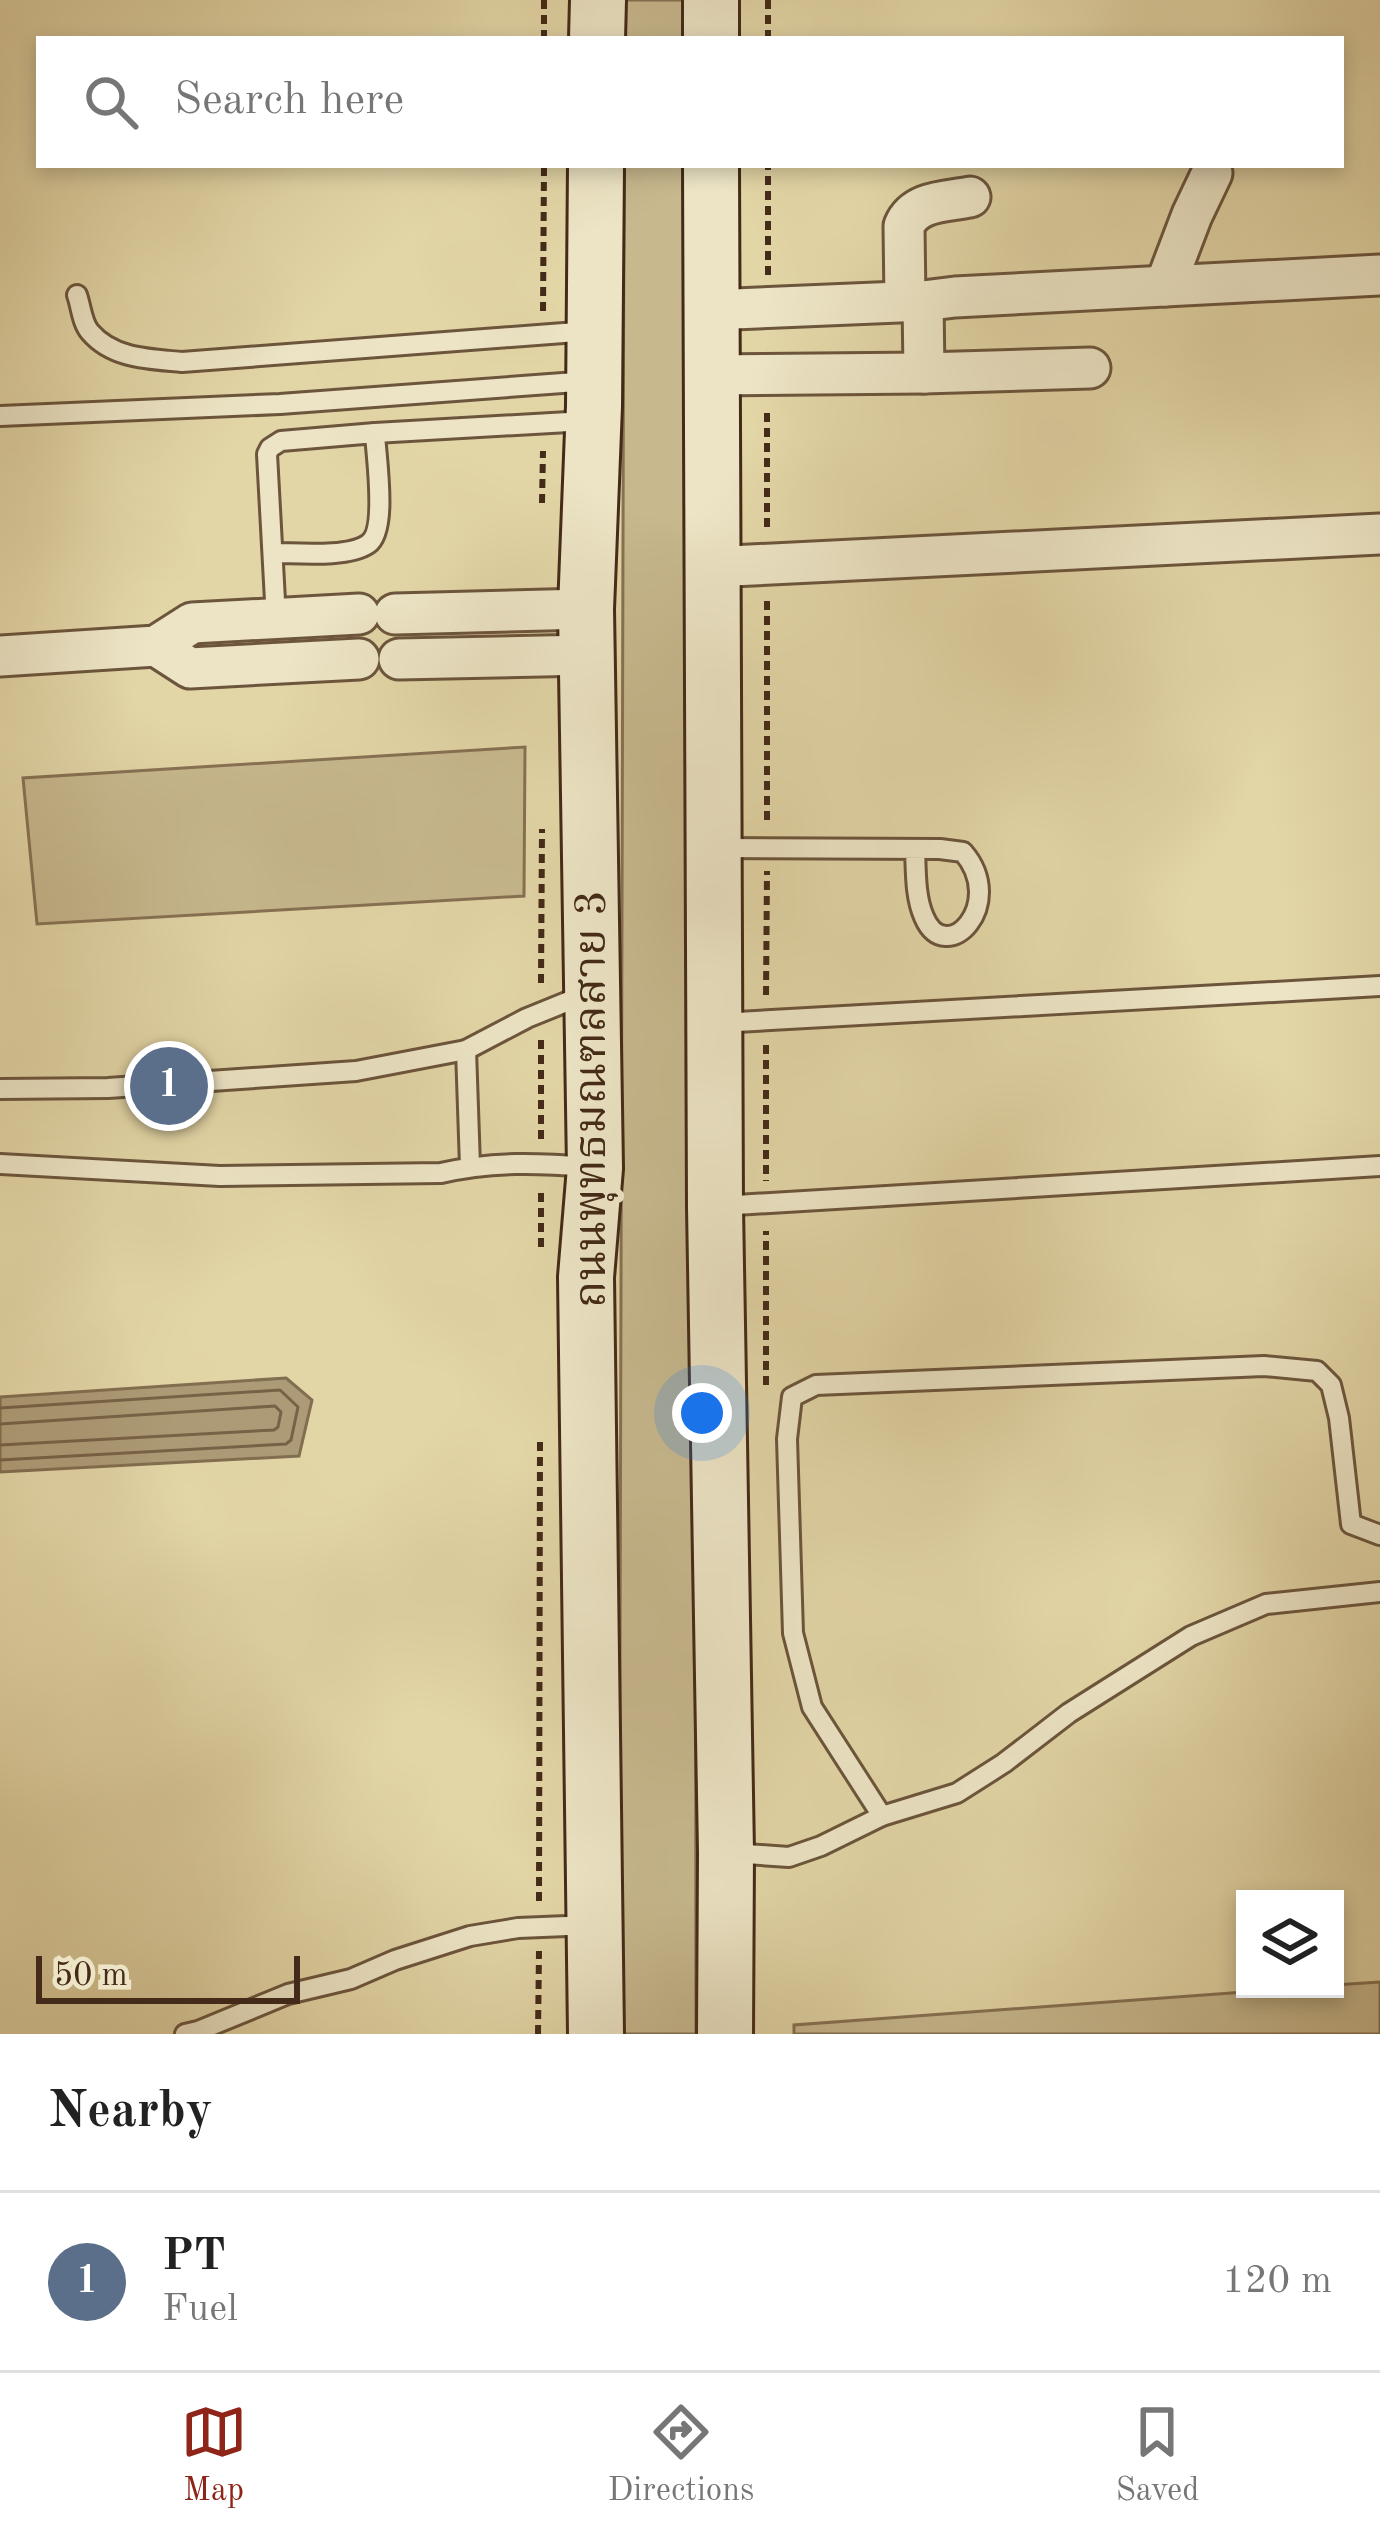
<!DOCTYPE html>
<meta charset="utf-8">
<style>
:root{--surface:#fff;--page:#f6f6f6;--text:#222;--muted:#767676;--line:#e0e0e0;--accent:#8f2418}
body{margin:0;font-family:"Old Standard TT","Noto Serif Thai",serif;background:var(--page);color:var(--text)}
.controls{position:absolute;right:36px;bottom:36px;display:grid;overflow:hidden;border-radius:0px;box-shadow:0 6px 18px #0003}
.controls button{width:108px;height:108px;display:grid;place-items:center;padding:0;border:0;border-bottom:3px solid var(--line);background:var(--surface);color:var(--text);font:60px sans-serif}
.scale{position:absolute;left:36px;bottom:30px;width:264px;box-sizing:border-box;padding-left:12px;border:6px solid #442a18;border-top:0;font-size:33px;line-height:42px;white-space:nowrap;color:#442a18;-webkit-text-stroke:9px #ece4c5;paint-order:stroke}
.you{position:absolute;left:702px;top:1413px;width:42px;height:42px;margin:-30px;border:9px solid #fff;border-radius:50%;background:#1a73e8;box-shadow:0 0 0 18px #1a73e833}
.badge{display:grid;place-items:center;width:78px;height:78px;border-radius:50%;background:var(--accent);color:#fff;font-size:39px;font-weight:700}
.pin{position:absolute;translate:-50% -50%;border:6px solid #fff;box-shadow:0 3px 12px #0006}
.list{margin:0;padding:0;list-style:none}
h2{display:flex;justify-content:space-between;align-items:center;height:156px;margin:0;padding:0 48px;font-size:51px}
h2 small{font-size:39px;font-weight:400;color:var(--muted)}
.list li{display:grid;grid-template-columns:78px 1fr auto;gap:36px;align-items:center;box-sizing:border-box;height:180px;padding:0 48px;border-top:3px solid var(--line)}
.list b{display:block;font-size:45px;white-space:nowrap}
.list p{margin:0;font-size:39px;white-space:nowrap;color:var(--muted)}
.list em{font-size:39px;font-style:normal;color:var(--muted)}
.icon{flex:none;width:66px;height:66px;fill:none;stroke:currentColor;stroke-width:2;stroke-linecap:round;stroke-linejoin:round}
.map{position:relative;flex:none;width:1380px;height:2034px;overflow:hidden}
.search{position:absolute;background:var(--surface);box-shadow:0 6px 18px #0003;left:36px;right:36px;top:36px;height:132px;display:flex;align-items:center;gap:30px;box-sizing:border-box;padding:0 42px;border-radius:0px;color:var(--muted);font-size:45px}
.sheet{height:336px;background:var(--surface)}
nav{display:flex;justify-content:space-around;align-items:center;box-sizing:border-box;height:168px;border-top:3px solid var(--line);background:var(--surface);font-size:33px;color:var(--muted)}
nav a{display:grid;justify-items:center;gap:6px}
nav .on{color:var(--accent)}
.map>svg:first-child{display:block}
</style>
<div class="map">
<svg width="1380" height="2034" viewBox="0 0 1380 2034">
<rect width="100%" height="100%" fill="#e2d5a6"/>
<filter id="stains"><feTurbulence type="fractalNoise" baseFrequency=".00167" numOctaves="4"/><feColorMatrix values="0 0 0 0 .2 0 0 0 0 .09 0 0 0 0 .02 0 0 0 .5 -.17"/></filter>
<radialGradient id="worn" r=".72"><stop offset=".6" stop-color="#630" stop-opacity="0"/><stop offset="1" stop-color="#630" stop-opacity=".3"/></radialGradient>
<g fill="#c7b88e" stroke="#867153" stroke-width="3">
<rect x="625" y="0" width="69" height="39"/>
<polygon points="624,165 694,165 696,2034 619,2034"/>
<polygon points="525,747 524,896 37,924 23,778"/>
<polygon points="1380,1982 1380,2034 794,2034 794,2025 1284,1989 1335,1989 1335,1985"/>
</g>
<polygon fill="#ac9b76" stroke="#826e50" stroke-width="3" points="286,1378 312,1400 299,1456 0,1472 0,1397"/>
<g fill="none" stroke-linecap="round" stroke-linejoin="round">
<g stroke="#786247" stroke-width="3">
<polyline points="0,1408 280,1390 298,1407 291,1440 286,1444 0,1460"/>
<polyline points="0,1424 275,1406 281,1412 278,1427 274,1430 0,1445"/>
</g>
<defs>
<g id="lane">
<path d="M 77,295 C 81,306 82,323 90,332 C 113,359 150,359 182,362 L 590,331"/>
<polyline points="0,416 280,404 590,381"/>
<polyline points="375,433 586,421"/>
<path d="M 273,553 C 297,553 348,558 368,544 C 388,531 376,457 375,433 L 281,441 L 270,448 L 267,454 L 276,619"/>
<path d="M 718,848 L 940,849 L 963,852 C 1008,904 946,969 924,917 C 915,897 916,871 915,849"/>
<polyline points="719,1023 1380,986"/>
<polyline points="466,1050 470,1166"/>
<polyline points="0,1089 108,1088 356,1071 466,1050 527,1018 586,994"/>
<path d="M 0,1164 L 220,1176 L 441,1173 C 492,1161 539,1163 591,1167"/>
<polyline points="720,1206 1380,1166"/>
<polyline points="882,1816 812,1707 793,1633 787,1439 792,1397 816,1385 1264,1366 1317,1371 1331,1385 1339,1418 1351,1524 1380,1535"/>
<polyline points="732,1853 789,1857 821,1846 882,1816 957,1793 1004,1763 1069,1713 1191,1636 1266,1604 1380,1592"/>
<polyline points="185,2034 198,2031 288,1994 351,1979 395,1960 470,1936 518,1928 592,1925"/>
</g>
<g id="street">
<polyline points="1165,286 1192,215 1212,173"/>
<path d="M 905,301 L 904,226 C 915,200 946,202 970,197"/>
<polyline points="923,301 924,373"/>
<polyline points="710,310 923,301 955,297 1380,275"/>
<polyline points="710,375 924,373 1090,368"/>
<polyline points="711,567 1380,534"/>
<polyline points="395,614 586,609"/>
<polyline points="156,646 190,668 359,659"/>
<polyline points="0,656 156,646 192,623 359,614"/>
<polyline points="399,659 588,655"/>
</g>
<g id="secondary">
<polyline points="597,39 598,0"/>
<polyline points="711,39 711,0"/>
<polyline points="596,165 594,406 586,609 595,1168 586,1277 596,2034"/>
<polyline points="711,165 715,1207 726,1853 725,2034"/>
</g>
</defs>
<use href="#lane" stroke="#6c553c" stroke-width="24"/>
<use href="#street" stroke="#6c553c" stroke-width="45"/>
<use href="#secondary" stroke="#442a18" stroke-width="60"/>
<g stroke="#442a18" stroke-width="6" stroke-dasharray="9 6" stroke-linecap="butt">
<polyline points="544,39 544,0"/>
<polyline points="768,39 768,0"/>
<polyline points="768,275 768,165"/>
<polyline points="543,311 544,165"/>
<polyline points="542,503 543,451"/>
<polyline points="767,527 767,409"/>
<polyline points="767,601 767,821"/>
<polyline points="541,983 542,829"/>
<polyline points="766,995 767,871"/>
<polyline points="766,1045 766,1181"/>
<polyline points="541,1139 541,1039"/>
<polyline points="541,1247 541,1189"/>
<polyline points="766,1385 766,1231"/>
<polyline points="539,1901 540,1441"/>
<polyline points="538,2034 539,1951"/>
</g>
<use href="#lane" stroke="#ece4c5" stroke-width="18"/>
<use href="#street" stroke="#ece4c5" stroke-width="39"/>
<use href="#secondary" stroke="#ece4c5" stroke-width="54"/>
</g>
<g text-anchor="middle" stroke-width="12" stroke-linejoin="round" paint-order="stroke">
<g font-size="45" fill="#442a18" stroke="#ece4c5">
<text transform="translate(589 1099) rotate(-90)" y="16">ถนนพุทธมณฑลสาย 3</text>
</g>
</g>
<rect width="100%" height="100%" filter="url(#stains)"/>
<rect width="100%" height="100%" fill="url(#worn)"/>
</svg>
<div class="controls">
<button><svg class="icon" aria-label="layers" viewBox="0 0 24 24"><path d="M12 4l9 5-9 5-9-5zM3 14l9 5 9-5"/></svg></button>
</div>
<div class="scale">50 m</div>
<div class="you"></div>
<div class="pin badge" style="left:169px;top:1086px;background:#5c6f8a">1</div>
<div class="search"><svg class="icon" aria-label="search" viewBox="0 0 24 24"><circle cx="10" cy="10" r="6"/><path d="M15 15l6 6"/></svg>Search here</div>
</div>
<section class="sheet">
<h2>Nearby<small></small></h2>
<ul class="list">
<li><span class="badge" style="background:#5c6f8a">1</span><div><b>PT</b><p>Fuel</p></div><em>120 m</em></li>
</ul>
</section>
<nav>
<a class="on"><svg class="icon" aria-label="map" viewBox="0 0 24 24"><path d="M3 6l6-2 6 2 6-2v14l-6 2-6-2-6 2zM9 4v14M15 6v14"/></svg>Map</a>
<a><svg class="icon" aria-label="directions" viewBox="0 0 24 24"><path d="M12 3l9 9-9 9-9-9zM9 14v-3h6M13 9l2 2-2 2"/></svg>Directions</a>
<a><svg class="icon" aria-label="saved" viewBox="0 0 24 24"><path d="M7 4h10v16l-5-4-5 4z"/></svg>Saved</a>
</nav>
